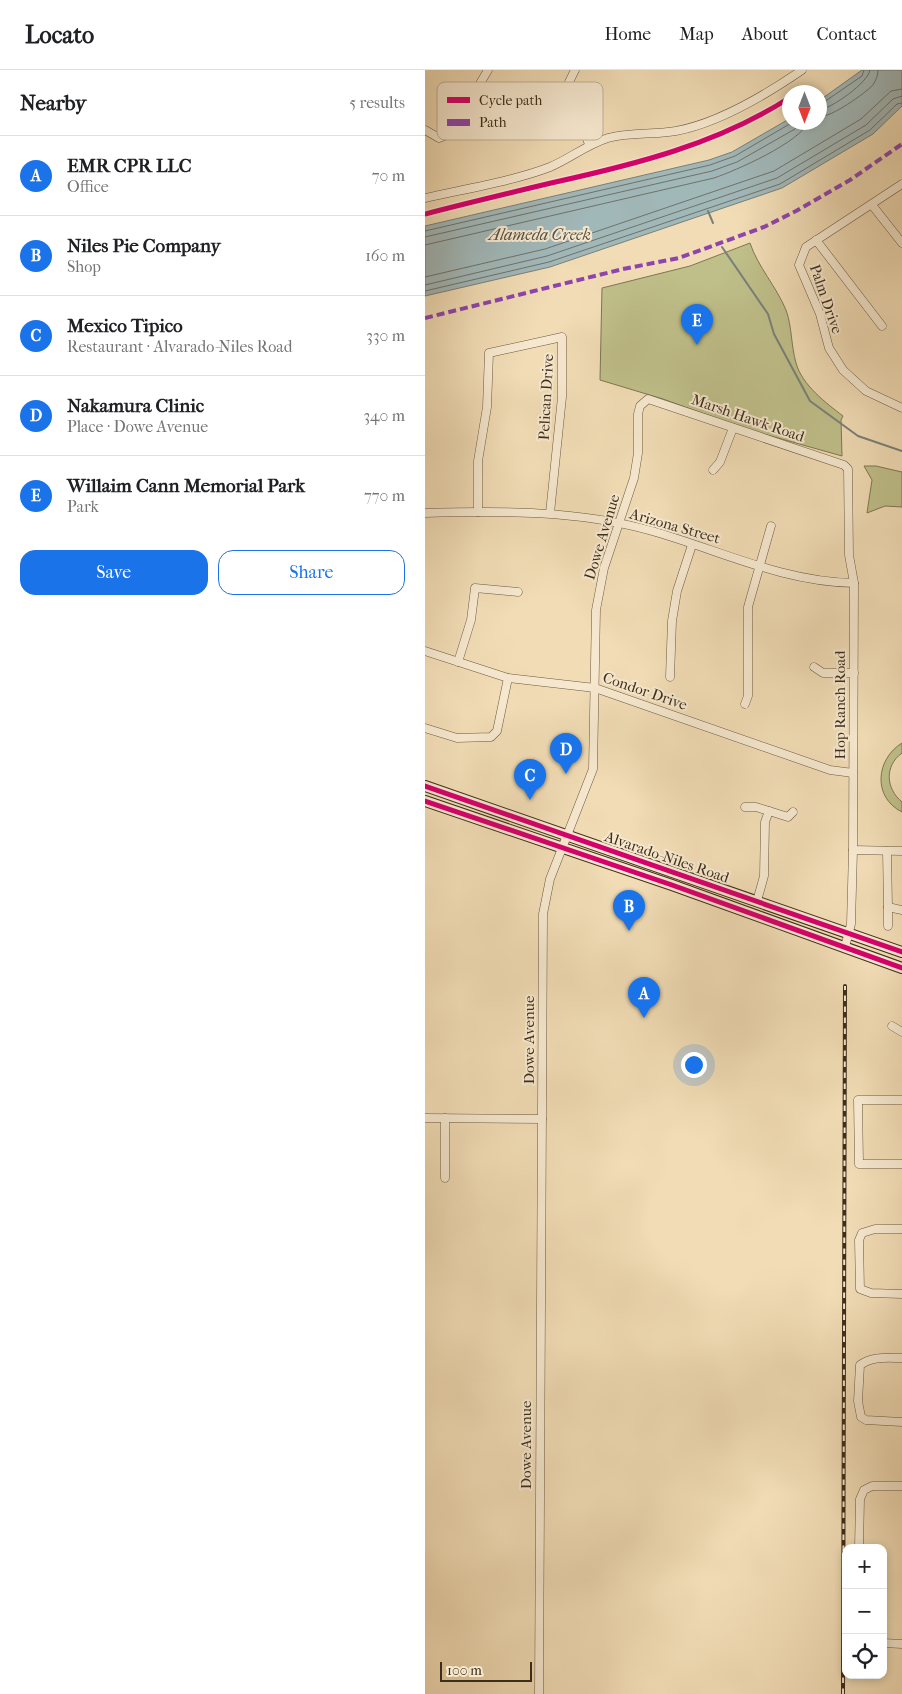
<!DOCTYPE html>
<meta charset="utf-8">
<style>
:root{--surface:#fff;--page:#f6f6f6;--text:#202124;--muted:#757577;--line:#e0e0e0;--accent:#1a73e8}
body{margin:0;font-family:"IM FELL French Canon",serif;background:var(--page);color:var(--text)}
.controls{position:absolute;right:15px;bottom:15px;display:grid;overflow:hidden;border-radius:10px;box-shadow:0 2px 8px #0003}
.controls button{width:45px;height:45px;display:grid;place-items:center;padding:0;border:0;border-bottom:1px solid var(--line);background:var(--surface);color:var(--text);font:25px sans-serif}
.compass{position:absolute;left:357px;top:15px;width:45px;height:45px;border-radius:50%;background:var(--surface);box-shadow:0 2px 8px #0003;rotate:180deg}
.scale{position:absolute;left:15px;bottom:12px;width:92px;box-sizing:border-box;padding-left:5px;border:2px solid #3e2d19;border-top:0;font-size:14px;line-height:18px;white-space:nowrap;color:#3e2d19;-webkit-text-stroke:4px #f6e8cf;paint-order:stroke}
.you{position:absolute;left:268px;top:994px;width:18px;height:18px;margin:-12px;border:4px solid #fff;border-radius:50%;background:#1a73e8;box-shadow:0 0 0 8px #1a73e833}
.badge{display:grid;place-items:center;width:32px;height:32px;border-radius:50%;background:var(--accent);color:#fff;font-size:16px;font-weight:700}
.pin{position:absolute;translate:-50% -41px;filter:drop-shadow(0 1px 2px #0008)}
.pin::after{content:'';position:absolute;top:26px;width:18px;height:15px;background:inherit;clip-path:polygon(0 0,100% 0,50% 100%)}
.list{margin:0;padding:0;list-style:none}
h2{display:flex;justify-content:space-between;align-items:center;height:65px;margin:0;padding:0 20px;font-size:21px}
h2 small{font-size:16px;font-weight:400;color:var(--muted)}
.list li{display:grid;grid-template-columns:32px 1fr auto;gap:15px;align-items:center;box-sizing:border-box;height:80px;padding:0 20px;border-top:1px solid var(--line)}
.list b{display:block;font-size:19px;white-space:nowrap}
.list p{margin:0;font-size:16px;white-space:nowrap;color:var(--muted)}
.list em{font-size:16px;font-style:normal;color:var(--muted)}
.actions{display:flex;gap:10px;padding:15px 20px}
.actions a{flex:1;padding:11px 0;border:1px solid var(--accent);border-radius:15px;text-align:center;font-size:18px;color:var(--accent)}
.actions .main{background:var(--accent);color:#fff}
.icon{flex:none;width:28px;height:28px;fill:none;stroke:currentColor;stroke-width:2;stroke-linecap:round;stroke-linejoin:round}
.map{position:relative;flex:none;width:477px;height:1624px;overflow:hidden}
header{display:flex;align-items:center;gap:30px;box-sizing:border-box;height:70px;padding:0 25px;background:var(--surface);border-bottom:1px solid var(--line)}
header strong{font-size:24px}
nav{display:flex;gap:28px;margin-inline-start:auto;font-size:18px}
main{display:flex}
aside{flex:1;background:var(--surface)}
.map>svg:first-child{display:block}
</style>
<header>
<strong>Locato</strong>
<nav><a>Home</a><a>Map</a><a>About</a><a>Contact</a></nav>
</header>
<main>
<aside>
<h2>Nearby<small>5 results</small></h2>
<ul class="list">
<li><span class="badge">A</span><div><b>EMR CPR LLC</b><p>Office</p></div><em>70 m</em></li>
<li><span class="badge">B</span><div><b>Niles Pie Company</b><p>Shop</p></div><em>160 m</em></li>
<li><span class="badge">C</span><div><b>Mexico Tipico</b><p>Restaurant · Alvarado-Niles Road</p></div><em>330 m</em></li>
<li><span class="badge">D</span><div><b>Nakamura Clinic</b><p>Place · Dowe Avenue</p></div><em>340 m</em></li>
<li><span class="badge">E</span><div><b>Willaim Cann Memorial Park</b><p>Park</p></div><em>770 m</em></li>
</ul>
<div class="actions"><a class="main">Save</a><a>Share</a></div>
</aside>
<div class="map">
<svg width="477" height="1624" viewBox="0 0 477 1624">
<rect width="100%" height="100%" fill="#f1dcb5"/>
<filter id="stains"><feTurbulence type="fractalNoise" baseFrequency=".004" numOctaves="4"/><feColorMatrix values="0 0 0 0 .2 0 0 0 0 .09 0 0 0 0 .02 0 0 0 .5 -.17"/></filter>
<radialGradient id="worn" r=".72"><stop offset=".6" stop-color="#630" stop-opacity="0"/><stop offset="1" stop-color="#630" stop-opacity=".3"/></radialGradient>
<g fill="#bfbf8a" stroke="#7e7652">
<path d="M 325,173 C 333,197 351,216 361,240 C 367,256 366,276 371,293 C 377,315 401,333 418,346 L 416,350 L 417,386 L 321,359 L 238,329 L 175,310 L 177,218 L 265,196 Z"/>
<polygon points="439,396 451,396 477,402 477,437 460,436 442,443 447,410"/>
<path d="M 477,673 L 477,683 C 459,696 461,719 477,732 L 477,742 C 447,727 451,689 477,673 Z"/>
</g>
<polygon fill="#a1b8b9" stroke="#798079" points="437,0 477,0 477,36 448,64 357,118 125,197 0,226 0,156 284,90 307,82 364,49 364,52 394,52 395,30"/>
<g fill="none" stroke-linecap="round" stroke-linejoin="round">
<g stroke="#707269" stroke-width="1">
<polyline points="394,33 399,32 437,6 439,0"/>
<path d="M 394,40 C 406,39 444,12 445,0"/>
<path d="M 394,47 C 407,47 439,24 448,15 C 451,10 453,6 453,0"/>
<polyline points="0,161 285,95 310,86 368,52"/>
<polyline points="0,167 287,101 312,92 370,59 375,52"/>
<path d="M 0,175 L 289,108 C 310,101 376,72 383,52"/>
<polyline points="0,207 120,179 349,101 436,49 466,21 477,19"/>
<polyline points="0,215 122,186 352,108 441,55 468,29 477,26"/>
<polyline points="0,221 124,192 355,114 445,60 472,34 477,33"/>
</g>
<g stroke="#798079" stroke-width="2">
<polyline points="283,141 288,153"/>
<polyline points="297,177 343,244 349,264 385,331 433,366 477,381"/>
</g>
<defs>
<g id="minor">
<polyline points="150,0 144,12 143,22 164,74"/>
<polyline points="0,60 14,68 25,64 63,0"/>
<polyline points="477,114 381,177 374,195 395,244 404,278 418,300 441,321 477,338"/>
<path d="M 0,128 C 39,119 89,111 125,97 C 146,88 161,75 183,68 C 205,62 228,65 251,61 C 293,53 342,24 377,0"/>
<polyline points="447,135 477,173"/>
<polyline points="391,170 457,256"/>
<polyline points="288,400 295,392 308,358"/>
<polyline points="53,442 53,391 62,337 64,283 137,267 137,327 125,443"/>
<path d="M 0,443 C 76,441 153,440 227,461 C 294,480 358,512 429,513"/>
<polyline points="0,581 83,608 170,618 405,700 428,703"/>
<polyline points="33,592 46,550 50,518 93,522"/>
<polyline points="389,597 398,603 429,603"/>
<polyline points="245,607 247,551 252,521 267,475"/>
<polyline points="320,634 323,626 323,537 346,456"/>
<polyline points="0,658 32,668 66,667 72,661 83,608"/>
<polyline points="320,737 331,737 344,741"/>
<polyline points="428,780 477,781"/>
<polyline points="462,781 463,837 477,840"/>
<polyline points="332,831 339,806 340,752 344,741 363,747 368,742"/>
<polyline points="463,856 463,837"/>
<polyline points="467,956 477,962"/>
<polyline points="477,1030 433,1030 434,1094 477,1094"/>
<polyline points="0,1048 117,1049"/>
<polyline points="20,1048 20,1108"/>
<polyline points="477,1159 450,1159 437,1163 434,1170 435,1219 446,1223 477,1224"/>
<path d="M 477,1288 C 462,1288 448,1286 435,1295 L 433,1331 L 436,1347 L 441,1350 L 477,1352"/>
<polyline points="434,1478 435,1429 439,1420 447,1416 477,1416"/>
<polyline points="458,1573 477,1574"/>
<polyline points="114,1624 118,844 125,809 168,699 171,540 179,498 209,408 213,383 213,344 215,336 223,329 419,395 423,399 424,485 429,513 428,780 426,854 420,877"/>
</g>
<g id="secondary">
<polyline points="0,716 477,882"/>
<polyline points="0,731 247,815 477,898"/>
</g>
</defs>
<use href="#minor" stroke="#6b5940" stroke-width="9"/>
<use href="#secondary" stroke="#3e2d19" stroke-width="12"/>
<use href="#minor" stroke="#f6e8cf" stroke-width="8"/>
<use href="#secondary" stroke="#f6e8cf" stroke-width="10"/>
<defs>
<polyline id="rail" points="418,1624 420,916"/>
</defs>
<use href="#rail" stroke="#3e2d19" stroke-width="4"/>
<use href="#rail" stroke="#f6e8cf" stroke-width="2" stroke-dasharray="5.5" stroke-linecap="butt"/>
<polyline stroke="#8e44ad" stroke-width="4" stroke-dasharray="8 4" stroke-linecap="butt" points="0,248 198,199 254,188 339,157 371,141 425,110 477,74"/>
<defs>
<g id="cycleway">
<path d="M 0,144 C 42,133 84,123 126,113 C 208,95 293,74 364,28"/>
<polyline points="0,716 477,882"/>
<polyline points="0,731 247,815 477,898"/>
</g>
</defs>
<use href="#cycleway" stroke="#f6e8cf" stroke-width="8"/>
<use href="#cycleway" stroke="#d6006c" stroke-width="5"/>
</g>
<g text-anchor="middle" stroke-width="4" stroke-linejoin="round" paint-order="stroke">
<g font-size="15" fill="#3e2d19" stroke="#f6e8cf">
<text transform="translate(401 229) rotate(71)" y="5">Palm Drive</text>
<text transform="translate(121 327) rotate(-87)" y="5">Pelican Drive</text>
<text transform="translate(323 348) rotate(19)" y="5">Marsh Hawk Road</text>
<text transform="translate(250 456) rotate(16)" y="5">Arizona Street</text>
<text transform="translate(177 467) rotate(-73)" y="5">Dowe Avenue</text>
<text transform="translate(220 621) rotate(19)" y="5">Condor Drive</text>
<text transform="translate(415 635) rotate(-90)" y="5">Hop Ranch Road</text>
<text transform="translate(242 787) rotate(19)" y="5">Alvarado-Niles Road</text>
<text transform="translate(104 970) rotate(-90)" y="5">Dowe Avenue</text>
<text transform="translate(101 1375) rotate(-90)" y="5">Dowe Avenue</text>
</g>
<g font-size="16" font-style="italic" fill="#575041" stroke="#f6e8cf">
<text x="115" y="170">Alameda Creek</text>
</g>
</g>
<rect x="12" y="12" width="166" height="58" rx="8" fill="#f6e8cf" stroke="#bfb098" stroke-width="1"/>
<rect x="22" y="27" width="23" height="6" fill="#d6006c"/>
<rect x="22" y="49" width="23" height="7" fill="#8e44ad"/>
<g font-size="14" fill="#3e2d19">
<text x="54" y="35">Cycle path</text>
<text x="54" y="57">Path</text>
</g>
<rect width="100%" height="100%" filter="url(#stains)"/>
<rect width="100%" height="100%" fill="url(#worn)"/>
</svg>
<div class="controls">
<button>+</button>
<button>−</button>
<button><svg class="icon" aria-label="locate" viewBox="0 0 24 24"><circle cx="12" cy="12" r="6"/><path d="M12 2v4M12 18v4M2 12h4M18 12h4"/></svg></button>
</div>
<svg class="compass" viewBox="-18 -18 36 36"><path d="M0-13l5 13h-10z" fill="#e53935"/><path d="M0 13l5-13h-10z" fill="#757577"/></svg>
<div class="scale">100 m</div>
<div class="you"></div>
<div class="pin badge" style="left:219px;top:948px">A</div>
<div class="pin badge" style="left:204px;top:861px">B</div>
<div class="pin badge" style="left:105px;top:730px">C</div>
<div class="pin badge" style="left:141px;top:704px">D</div>
<div class="pin badge" style="left:272px;top:275px">E</div>
</div>
</main>
